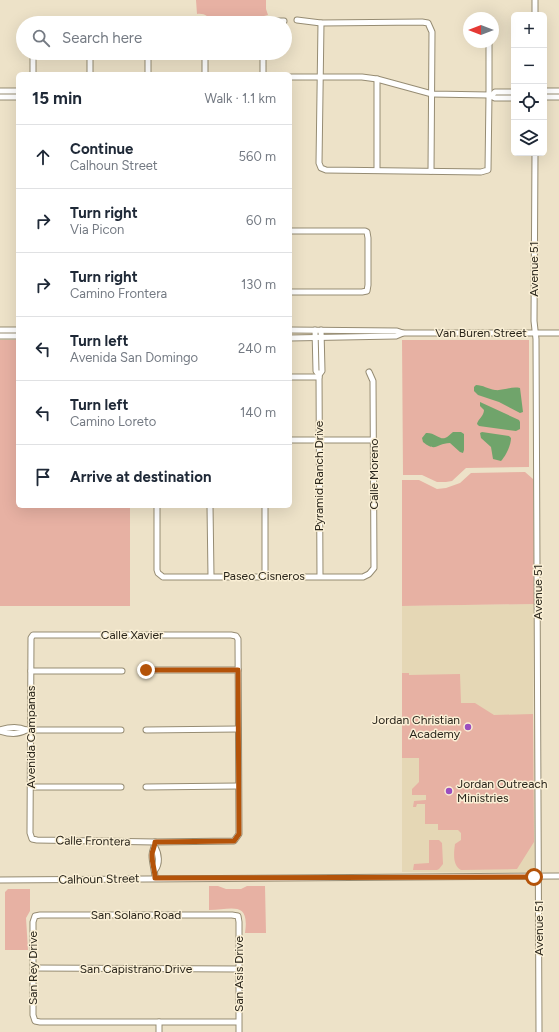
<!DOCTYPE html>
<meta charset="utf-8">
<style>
:root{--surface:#fff;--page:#f6f6f7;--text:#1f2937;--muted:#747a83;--line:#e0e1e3}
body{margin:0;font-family:Figtree,sans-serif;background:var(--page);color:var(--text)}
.controls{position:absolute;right:12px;top:12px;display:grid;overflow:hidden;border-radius:6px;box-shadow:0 4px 16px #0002}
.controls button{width:36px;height:36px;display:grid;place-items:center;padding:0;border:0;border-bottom:1px solid var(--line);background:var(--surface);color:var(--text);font:20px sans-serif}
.compass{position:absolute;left:463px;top:12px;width:36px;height:36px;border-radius:50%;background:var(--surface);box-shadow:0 4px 16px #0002;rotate:270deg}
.stop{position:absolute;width:12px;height:12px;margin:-9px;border:3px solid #b45309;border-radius:50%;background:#fff}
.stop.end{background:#b45309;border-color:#fff;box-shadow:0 1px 4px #0008}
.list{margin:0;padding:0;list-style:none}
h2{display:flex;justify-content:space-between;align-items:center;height:52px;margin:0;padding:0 16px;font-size:17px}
h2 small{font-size:13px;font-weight:400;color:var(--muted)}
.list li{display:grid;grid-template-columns:26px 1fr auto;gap:12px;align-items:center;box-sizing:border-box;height:64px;padding:0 16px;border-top:1px solid var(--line)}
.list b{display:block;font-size:15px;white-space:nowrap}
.list p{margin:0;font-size:13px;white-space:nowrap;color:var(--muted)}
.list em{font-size:13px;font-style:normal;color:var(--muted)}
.icon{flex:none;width:22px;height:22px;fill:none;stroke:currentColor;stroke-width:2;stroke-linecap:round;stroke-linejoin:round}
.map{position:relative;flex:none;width:559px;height:1032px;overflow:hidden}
.search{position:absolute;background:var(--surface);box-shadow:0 4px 16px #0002;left:16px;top:16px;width:276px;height:44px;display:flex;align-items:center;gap:10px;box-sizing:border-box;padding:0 14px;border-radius:22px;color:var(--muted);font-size:15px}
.panel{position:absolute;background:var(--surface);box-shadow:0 4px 16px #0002;left:16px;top:72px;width:276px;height:436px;border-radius:6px}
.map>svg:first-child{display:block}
</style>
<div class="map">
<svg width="559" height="1032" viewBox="0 0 559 1032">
<rect width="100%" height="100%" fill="#ede2c8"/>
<polygon fill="#e5d7b5" points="534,604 533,714 535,873 402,872 402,606"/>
<g fill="#e7b1a3">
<path d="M 196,0 L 266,0 L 266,9 L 268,15 L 260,17 L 256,23 L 212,23 C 209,16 204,13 197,14 Z"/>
<polygon points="0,340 18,340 18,506 130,506 130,606 0,606"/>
<polygon points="402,340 529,340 529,467 466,468 452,481 446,482 437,482 422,475 403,475"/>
<polygon points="525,472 533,479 534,604 402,606 402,480 419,480 437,489 446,488 460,483 471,473"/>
<path d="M 402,673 L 409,673 L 409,675 L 460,674 L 461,703 L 475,703 L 494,715 L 533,714 L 534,842 L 517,869 L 461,870 C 452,865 454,852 455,844 L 461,840 L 461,833 L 458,830 L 438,830 L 438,824 L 425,824 L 425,804 L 417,804 L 416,807 L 413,807 L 414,801 L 426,800 L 426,795 L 412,795 L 412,789 L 419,782 L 419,758 L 402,758 Z"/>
<polygon points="429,840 439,840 442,843 443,864 439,869 437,870 413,870 414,864 429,863"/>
<path d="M 209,886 L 218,886 L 226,889 L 241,889 L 247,886 L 265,886 L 266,933 L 245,933 C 250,900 231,910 209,910 Z"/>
<polygon points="8,889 30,889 30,911 26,918 28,950 5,950 5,892"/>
</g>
<g fill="#70a46b">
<path d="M 476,385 C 483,385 488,389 495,390 C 503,391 511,386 520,388 L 523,412 L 520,413 L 499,402 L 478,395 L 474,391 L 474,387 Z"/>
<path d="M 480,402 L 519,420 L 520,422 L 520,429 L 516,431 L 479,426 L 477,424 C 478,419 484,416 484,410 L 480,406 Z"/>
<path d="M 453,432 L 461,432 L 464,434 L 464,450 L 463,453 L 460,452 L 450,443 C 437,443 436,453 423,442 L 422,438 L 426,433 C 434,432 440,440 445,438 C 448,437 450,434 453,432 Z"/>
<path d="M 482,432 L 509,436 L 511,438 C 511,445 506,456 501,461 L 493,459 L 491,447 L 481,438 L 480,433 Z"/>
</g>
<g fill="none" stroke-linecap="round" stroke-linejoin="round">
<defs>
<g id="minor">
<polyline points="535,15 535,0"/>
<polyline points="297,20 321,23 422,22 428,23 432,32 431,171"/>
<polyline points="34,23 40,21 198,21 204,23"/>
<polyline points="264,23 266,21 284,21"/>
<polyline points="321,23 319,163 321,168 326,170 481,172 488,170 489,95 495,98 514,98"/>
<polyline points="33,53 33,74"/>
<polyline points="90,53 90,74"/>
<polyline points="148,53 148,74"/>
<polyline points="205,53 205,74"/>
<polyline points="263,53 263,74"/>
<polyline points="290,77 362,77 377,79 432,94 489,95 489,42"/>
<polyline points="0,91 18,91"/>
<polyline points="544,91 559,91"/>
<polyline points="491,96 495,92 514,92"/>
<polyline points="0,97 18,97"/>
<polyline points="544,97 559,97"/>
<polyline points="535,153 534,321 536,339 539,1032"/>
<polyline points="377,170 377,79"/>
<polyline points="290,231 365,231 367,232 368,238 368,285 367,291 362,292 290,292"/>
<polyline points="0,330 18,330"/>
<polyline points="290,330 397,331 403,333"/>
<polyline points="315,330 316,371 319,375"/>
<polyline points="0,336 18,336"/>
<polyline points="290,338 396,336 403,333 559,333"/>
<polyline points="290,377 319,377"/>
<polyline points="290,440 373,440"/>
<polyline points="157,506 157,570 158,573 163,577 363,577 369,574 374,568 373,381 369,372"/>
<polyline points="210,506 211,576"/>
<polyline points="265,506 265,576"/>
<polyline points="320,576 319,375 322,371 321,330"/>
<polygon points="33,635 231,635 236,636 238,639 239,834 234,841 155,842 37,840 32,839 30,833 31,638"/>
<polyline points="146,670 238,670"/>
<polyline points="31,671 122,671"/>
<path d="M 0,730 C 9,727 18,726 26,730 L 121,730"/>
<polyline points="146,730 238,729"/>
<path d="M 0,731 C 9,734 18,735 26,730"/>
<polyline points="31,787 121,787"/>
<polyline points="146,787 238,786"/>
<path d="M 155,870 C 160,864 159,854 155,847"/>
<path d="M 155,878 C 155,870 152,864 152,855 C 152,850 155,847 155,842"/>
<polyline points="0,880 559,876"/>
<polyline points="33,968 239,969"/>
<polyline points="159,1022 159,1032"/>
<polyline points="239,1032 239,922 238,916 232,915 40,915 35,916 33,922 33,1015 35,1021 40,1022 239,1022"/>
</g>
</defs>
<use href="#minor" stroke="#968c73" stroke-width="7"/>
<use href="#minor" stroke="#fff" stroke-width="5"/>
</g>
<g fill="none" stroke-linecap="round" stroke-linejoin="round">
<path stroke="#b45309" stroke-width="5" d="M 146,670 L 238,670 L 239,834 L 234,841 L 155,842 C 155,847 152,850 152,855 C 152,864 155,870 155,878 L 534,877"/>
</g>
<g fill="#9b4ebf" stroke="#faefd5" stroke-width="1.5">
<circle cx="468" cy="727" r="4"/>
<circle cx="449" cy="791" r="4"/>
</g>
<g text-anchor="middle" stroke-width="3" stroke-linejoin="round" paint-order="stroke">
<g font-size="12" fill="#29251b" stroke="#faefd5">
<text transform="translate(534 269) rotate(-90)" y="4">Avenue 51</text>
<text x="481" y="337">Van Buren Street</text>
<text transform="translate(374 474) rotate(-90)" y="4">Calle Moreno</text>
<text transform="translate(319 476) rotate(-90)" y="4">Pyramid Ranch Drive</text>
<text x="264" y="580">Paseo Cisneros</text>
<text transform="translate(538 592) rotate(-90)" y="4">Avenue 51</text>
<text x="132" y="639">Calle Xavier</text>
<text transform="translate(31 737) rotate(-90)" y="4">Avenida Campanas</text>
<text transform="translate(93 841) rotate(1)" y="4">Calle Frontera</text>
<text transform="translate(99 879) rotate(-1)" y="4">Calhoun Street</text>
<text x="136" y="919">San Solano Road</text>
<text transform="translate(539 928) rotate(-90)" y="4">Avenue 51</text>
<text transform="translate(33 968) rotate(-90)" y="4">San Rey Drive</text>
<text x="136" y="973">San Capistrano Drive</text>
<text transform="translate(239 974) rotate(-90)" y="4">San Asis Drive</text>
</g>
<g font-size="12" fill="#29251b" stroke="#faefd5" text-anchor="end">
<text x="460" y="724">Jordan Christian<tspan x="460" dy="14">Academy</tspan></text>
<text x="457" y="788" text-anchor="start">Jordan Outreach<tspan x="457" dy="14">Ministries</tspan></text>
</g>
</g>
</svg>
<div class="controls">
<button>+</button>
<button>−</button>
<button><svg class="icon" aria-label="locate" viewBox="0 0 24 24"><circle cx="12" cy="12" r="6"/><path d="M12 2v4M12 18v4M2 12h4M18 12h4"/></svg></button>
<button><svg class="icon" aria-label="layers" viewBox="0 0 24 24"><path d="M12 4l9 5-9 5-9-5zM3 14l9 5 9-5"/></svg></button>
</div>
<svg class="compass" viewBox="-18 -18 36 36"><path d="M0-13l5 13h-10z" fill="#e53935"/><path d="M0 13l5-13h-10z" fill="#747a83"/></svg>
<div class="stop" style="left:534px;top:877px"></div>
<div class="stop end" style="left:146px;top:670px"></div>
<div class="search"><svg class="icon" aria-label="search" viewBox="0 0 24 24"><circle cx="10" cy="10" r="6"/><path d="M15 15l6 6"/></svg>Search here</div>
<section class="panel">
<h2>15 min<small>Walk · 1.1 km</small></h2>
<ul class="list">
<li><svg class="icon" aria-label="ahead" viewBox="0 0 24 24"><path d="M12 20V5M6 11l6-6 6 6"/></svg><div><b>Continue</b><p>Calhoun Street</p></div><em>560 m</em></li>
<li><svg class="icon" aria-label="right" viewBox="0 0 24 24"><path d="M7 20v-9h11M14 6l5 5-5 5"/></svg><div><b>Turn right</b><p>Via Picon</p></div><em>60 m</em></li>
<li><svg class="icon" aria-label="right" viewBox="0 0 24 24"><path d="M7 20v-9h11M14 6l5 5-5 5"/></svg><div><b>Turn right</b><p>Camino Frontera</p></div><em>130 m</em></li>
<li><svg class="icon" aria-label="left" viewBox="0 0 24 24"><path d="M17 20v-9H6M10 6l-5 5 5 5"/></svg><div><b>Turn left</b><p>Avenida San Domingo</p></div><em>240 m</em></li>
<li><svg class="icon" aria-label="left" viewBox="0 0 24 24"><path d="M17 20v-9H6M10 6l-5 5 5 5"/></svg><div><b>Turn left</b><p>Camino Loreto</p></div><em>140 m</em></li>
<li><svg class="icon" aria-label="arrive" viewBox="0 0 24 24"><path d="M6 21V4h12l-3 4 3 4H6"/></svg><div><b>Arrive at destination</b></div></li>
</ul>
</section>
</div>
